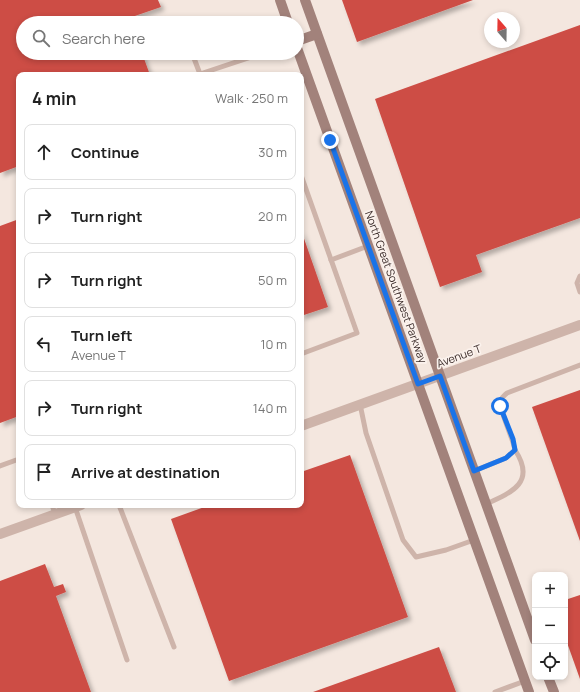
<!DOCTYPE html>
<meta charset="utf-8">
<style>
:root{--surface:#fff;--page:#f2f2f2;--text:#222;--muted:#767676;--line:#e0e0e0}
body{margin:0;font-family:Manrope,sans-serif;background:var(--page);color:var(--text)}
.controls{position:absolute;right:12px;bottom:12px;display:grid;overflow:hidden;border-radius:8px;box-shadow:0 2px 6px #0003}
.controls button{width:36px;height:36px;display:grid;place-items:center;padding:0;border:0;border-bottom:1px solid var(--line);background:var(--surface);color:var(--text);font:20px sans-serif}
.compass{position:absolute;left:484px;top:12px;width:36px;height:36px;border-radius:50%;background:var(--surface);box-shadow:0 2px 6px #0003;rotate:340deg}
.stop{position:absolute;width:12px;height:12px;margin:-9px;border:3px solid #1a73e8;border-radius:50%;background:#fff}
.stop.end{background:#1a73e8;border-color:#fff;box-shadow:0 1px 4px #0008}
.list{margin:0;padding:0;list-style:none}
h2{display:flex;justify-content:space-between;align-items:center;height:52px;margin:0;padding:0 16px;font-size:17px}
h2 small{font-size:13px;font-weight:400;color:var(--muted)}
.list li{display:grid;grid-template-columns:26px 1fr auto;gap:12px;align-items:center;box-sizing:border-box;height:56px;margin:0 8px 8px;padding:0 8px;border:1px solid var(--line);border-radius:8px}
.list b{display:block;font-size:15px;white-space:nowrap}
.list p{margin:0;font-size:13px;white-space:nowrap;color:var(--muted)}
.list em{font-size:13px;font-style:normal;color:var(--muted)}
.icon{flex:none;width:22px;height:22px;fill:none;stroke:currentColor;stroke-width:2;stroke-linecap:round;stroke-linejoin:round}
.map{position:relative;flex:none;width:580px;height:692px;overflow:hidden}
.search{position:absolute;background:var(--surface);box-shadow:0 2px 6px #0003;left:16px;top:16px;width:288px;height:44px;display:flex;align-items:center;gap:10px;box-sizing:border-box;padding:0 14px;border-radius:22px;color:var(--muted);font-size:15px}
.panel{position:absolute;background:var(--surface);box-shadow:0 2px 6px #0003;left:16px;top:72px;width:288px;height:436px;border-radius:8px}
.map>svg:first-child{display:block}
</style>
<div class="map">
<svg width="580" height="692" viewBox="0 0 580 692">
<defs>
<filter id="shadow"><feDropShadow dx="3.5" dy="3.5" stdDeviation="2" flood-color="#0004"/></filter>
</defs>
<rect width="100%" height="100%" fill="#f4e7df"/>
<g fill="#cd4d45" filter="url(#shadow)">
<polygon points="0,0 158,0 161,7 129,18 131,23 23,23 23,53 142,53 150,75 19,75 19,166 0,173"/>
<polygon points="342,0 473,0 357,42"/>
<polygon points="580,25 580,218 476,255 482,272 440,287 375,99"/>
<polygon points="19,219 19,416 0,423 0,226"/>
<polygon points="301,230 328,307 301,316"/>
<polygon points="580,390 580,541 532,407"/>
<polygon points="350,455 408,617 229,681 171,519 210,505 301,505 301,472"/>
<polygon points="45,564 54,587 63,584 66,592 56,596 91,692 0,692 0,581"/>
<polygon points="580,595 580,679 565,637 565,600"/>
<polygon points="439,647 456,692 313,692"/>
</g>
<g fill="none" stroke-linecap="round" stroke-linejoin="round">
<g stroke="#ceb4aa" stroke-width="5">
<polyline points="181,22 182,23"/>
<polyline points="192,53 200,74 263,53"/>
<polyline points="301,175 357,333 301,354"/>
<polyline points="331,260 368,246"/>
<polyline points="580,276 577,283 580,292"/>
<polyline points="360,404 366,433 403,540 416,557 446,550 474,540"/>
<polyline points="0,466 19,459"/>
<path d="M 474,471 L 506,458 L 515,450 C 513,438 498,408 501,400 C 502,397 505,395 507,393 L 580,365"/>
<path d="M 486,504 C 513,492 536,482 515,450"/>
<polyline points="52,505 55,514"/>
<polyline points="119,505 174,647"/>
<polyline points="75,507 127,660"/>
<polyline points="495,692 525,681"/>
</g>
<g stroke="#ceb4aa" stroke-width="10">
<polyline points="301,426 580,325"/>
<polyline points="0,534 81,505"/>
</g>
<g stroke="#a2827b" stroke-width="10">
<polyline points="280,0 288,23"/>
<polyline points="305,0 535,640"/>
<polyline points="297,41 317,34"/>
<polyline points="297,48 529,692"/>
<polyline points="548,677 554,692"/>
</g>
</g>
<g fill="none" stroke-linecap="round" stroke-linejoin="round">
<polyline stroke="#1a73e8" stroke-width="5" points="330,140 418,384 440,376 474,471 506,458 515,450 513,439 500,406"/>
</g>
<g text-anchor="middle" stroke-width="3.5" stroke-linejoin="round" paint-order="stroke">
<g font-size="11" fill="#3b2c2a" stroke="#fbf2ed">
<text transform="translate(396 287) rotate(70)" y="4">North Great Southwest Parkway</text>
<text transform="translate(459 356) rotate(-20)" y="4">Avenue T</text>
</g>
</g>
</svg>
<div class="controls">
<button>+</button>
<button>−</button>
<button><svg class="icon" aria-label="locate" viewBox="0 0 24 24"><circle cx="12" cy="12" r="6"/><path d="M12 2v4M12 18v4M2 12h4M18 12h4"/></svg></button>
</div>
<svg class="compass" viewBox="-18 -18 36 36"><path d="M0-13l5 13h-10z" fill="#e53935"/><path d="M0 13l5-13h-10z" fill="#767676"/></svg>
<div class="stop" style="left:500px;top:406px"></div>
<div class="stop end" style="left:330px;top:140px"></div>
<div class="search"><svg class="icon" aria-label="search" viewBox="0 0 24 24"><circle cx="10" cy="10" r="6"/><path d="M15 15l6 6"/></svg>Search here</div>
<section class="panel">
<h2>4 min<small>Walk · 250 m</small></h2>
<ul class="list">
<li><svg class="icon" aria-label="ahead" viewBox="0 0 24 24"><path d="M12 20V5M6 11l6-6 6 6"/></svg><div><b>Continue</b></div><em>30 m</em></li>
<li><svg class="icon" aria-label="right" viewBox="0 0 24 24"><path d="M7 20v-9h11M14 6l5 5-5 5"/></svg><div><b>Turn right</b></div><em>20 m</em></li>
<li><svg class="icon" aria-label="right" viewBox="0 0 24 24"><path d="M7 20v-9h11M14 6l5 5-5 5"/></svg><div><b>Turn right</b></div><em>50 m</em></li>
<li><svg class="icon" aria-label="left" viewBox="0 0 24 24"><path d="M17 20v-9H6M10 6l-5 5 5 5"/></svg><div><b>Turn left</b><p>Avenue T</p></div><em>10 m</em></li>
<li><svg class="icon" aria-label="right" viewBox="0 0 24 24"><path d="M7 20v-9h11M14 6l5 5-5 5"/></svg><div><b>Turn right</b></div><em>140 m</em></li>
<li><svg class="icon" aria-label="arrive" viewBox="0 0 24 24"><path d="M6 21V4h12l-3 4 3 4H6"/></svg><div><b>Arrive at destination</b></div></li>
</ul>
</section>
</div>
